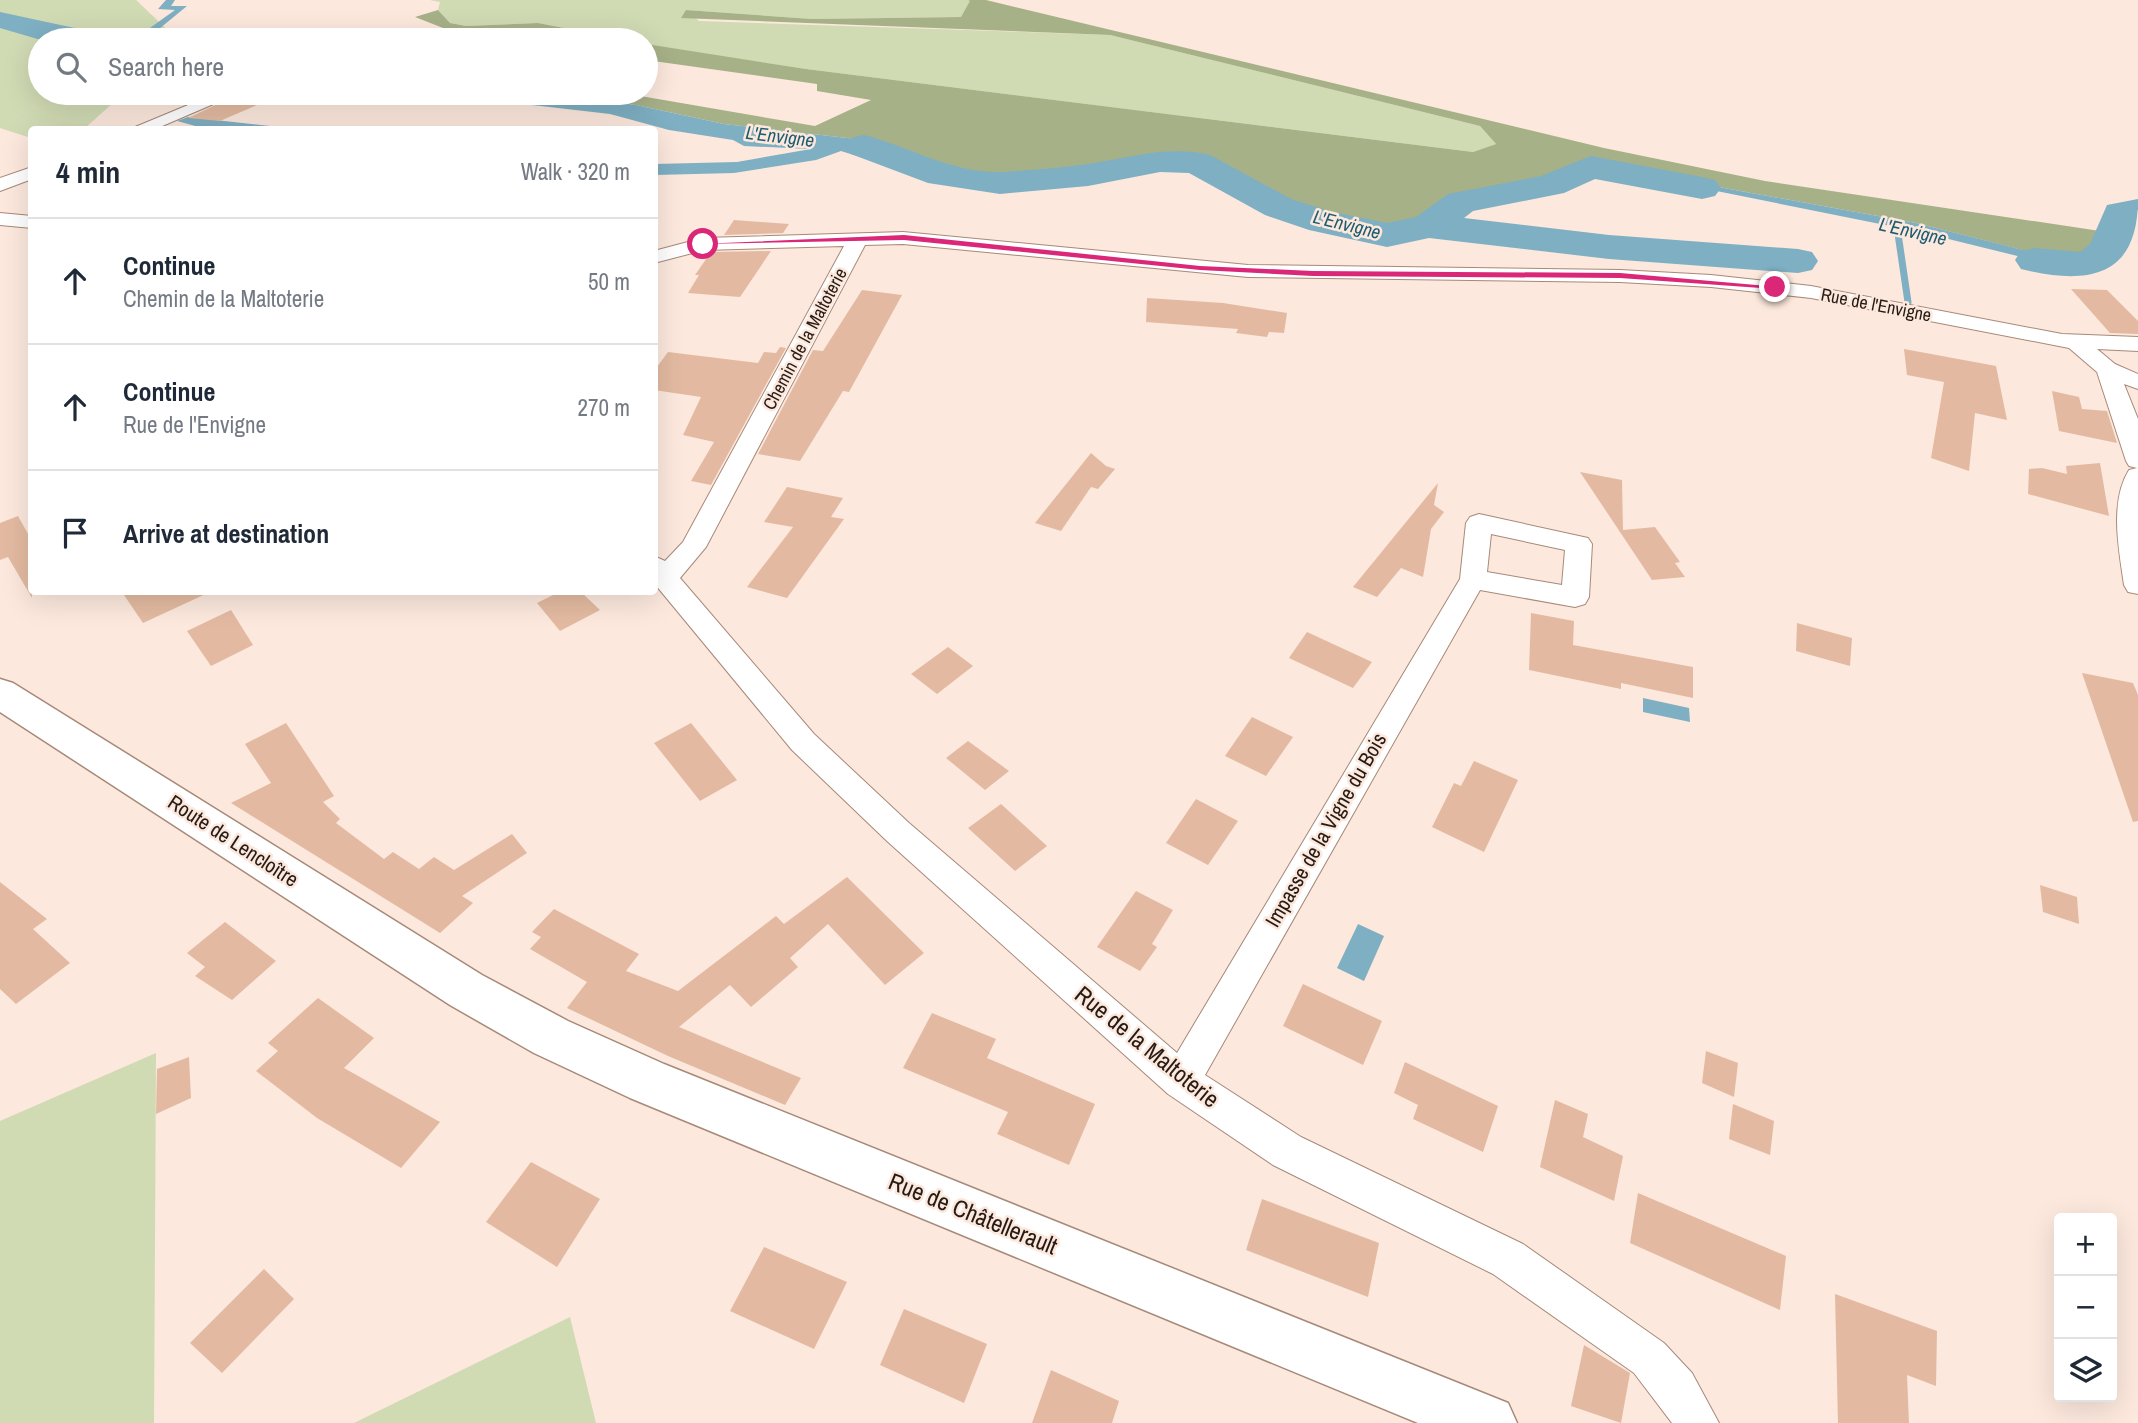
<!DOCTYPE html>
<meta charset="utf-8">
<style>
:root{--surface:#fff;--page:#f2f2f3;--text:#1f2937;--muted:#747a83;--line:#e0e1e3}
body{margin:0;font-family:"Archivo Narrow",sans-serif;background:var(--page);color:var(--text)}
.controls{position:absolute;right:21px;bottom:21px;display:grid;overflow:hidden;border-radius:7px;box-shadow:0 7px 28px #0002}
.controls button{width:63px;height:63px;display:grid;place-items:center;padding:0;border:0;border-bottom:2px solid var(--line);background:var(--surface);color:var(--text);font:35px sans-serif}
.stop{position:absolute;width:21px;height:21px;margin:-16px;border:5px solid #db2777;border-radius:50%;background:#fff}
.stop.end{background:#db2777;border-color:#fff;box-shadow:0 2px 7px #0008}
.list{margin:0;padding:0;list-style:none}
h2{display:flex;justify-content:space-between;align-items:center;height:91px;margin:0;padding:0 28px;font-size:30px}
h2 small{font-size:23px;font-weight:400;color:var(--muted)}
.list li{display:grid;grid-template-columns:46px 1fr auto;gap:21px;align-items:center;box-sizing:border-box;height:126px;padding:0 28px;border-top:2px solid var(--line)}
.list b{display:block;font-size:26px;white-space:nowrap}
.list p{margin:0;font-size:23px;white-space:nowrap;color:var(--muted)}
.list em{font-size:23px;font-style:normal;color:var(--muted)}
.icon{flex:none;width:38px;height:38px;fill:none;stroke:currentColor;stroke-width:2;stroke-linecap:round;stroke-linejoin:round}
.map{position:relative;flex:none;width:2138px;height:1423px;overflow:hidden}
.search{position:absolute;background:var(--surface);box-shadow:0 7px 28px #0002;left:28px;top:28px;width:630px;height:77px;display:flex;align-items:center;gap:18px;box-sizing:border-box;padding:0 24px;border-radius:38px;color:var(--muted);font-size:26px}
.panel{position:absolute;background:var(--surface);box-shadow:0 7px 28px #0002;left:28px;top:126px;width:630px;height:469px;border-radius:7px}
.map>svg:first-child{display:block}
</style>
<div class="map">
<svg width="2138" height="1423" viewBox="0 0 2138 1423">
<rect width="100%" height="100%" fill="#fce8dd"/>
<g fill="#d0dab3">
<polygon points="0,0 136,0 178,40 40,40 40,93 124,93 84,129 32,130 31,138 0,128"/>
<polygon points="430,0 968,0 971,1 961,17 812,19 686,10 699,21 1110,35 1480,126 1496,144 1473,152 806,69 657,47 646,44 646,40 626,40 538,23 466,26 450,23 438,10 440,2"/>
<polygon points="156,1053 154,1423 0,1423 0,1121"/>
<polygon points="570,1317 596,1423 354,1423"/>
</g>
<g fill="#a7b188">
<polygon points="968,0 986,0 1604,148 1765,181 2100,231 2093,251 2083,257 2058,259 1916,223 1691,182 1588,160 1536,182 1449,197 1422,220 1392,229 1344,221 1280,200 1202,157 1154,154 1095,169 1002,178 967,174 865,140 724,124 636,105 547,93 623,93 815,126 871,100 817,91 817,84 646,60 646,44 806,69 1473,152 1496,144 1480,126 1110,35 681,18 686,10 812,19 961,17 970,1"/>
<polygon points="438,10 450,23 466,26 538,23 626,40 497,40 461,35 415,17"/>
</g>
<g fill="#7eafc2">
<polygon points="166,0 175,0 171,6 187,6 148,38 198,36 273,40 41,40 0,28 0,12 121,38 136,38 175,10 158,9"/>
<polygon points="471,93 547,93 636,105 724,124 865,140 967,174 1002,178 1095,169 1154,154 1202,157 1280,200 1344,221 1392,229 1422,220 1448,197 1536,182 1588,160 1691,182 1916,223 2059,259 2083,257 2093,251 2100,231 2117,233 2105,259 2086,266 2054,265 1920,232 1592,166 1550,186 1464,201 1444,219 1414,232 1389,236 1330,225 1279,209 1198,163 1160,161 1076,177 1025,182 982,183 942,174 936,181 841,151 816,160 734,173 655,175 655,164 737,162 811,149 744,146 733,140 669,130 610,114 532,105"/>
<polygon points="188,117 298,129 210,130 177,121"/>
<path d="M 2138,201 L 2138,210 L 2122,213 L 2115,226 L 2102,224 C 2107,205 2119,203 2138,201 Z"/>
<polygon points="1643,698 1689,708 1690,722 1643,712"/>
<polygon points="1358,924 1384,936 1364,981 1337,968"/>
</g>
<g fill="none" stroke-linecap="round" stroke-linejoin="round">
<polyline stroke="#7eafc2" stroke-width="7" points="1897,227 1908,302"/>
<g fill="#7eafc2" fill-rule="evenodd">
<path d="M 864,135 C 911,147 953,174 1003,172 C 1031,170 1061,168 1088,164 C 1130,158 1168,145 1210,155 L 1291,199 L 1332,212 L 1387,223 L 1416,217 L 1448,194 L 1541,176 L 1591,156 L 1702,177 L 1715,180 L 1721,188 L 1715,196 L 1702,199 L 1595,179 L 1564,193 L 1473,211 L 1464,218 L 1609,235 L 1798,249 L 1812,252 L 1818,261 L 1812,270 L 1798,273 L 1609,259 L 1429,238 L 1387,247 L 1309,230 L 1265,215 L 1189,173 L 1160,172 L 1088,186 L 1000,194 L 928,183 L 851,154 L 846,146 L 851,138 Z"/>
<path d="M 2138,199 C 2138,279 2086,285 2021,269 L 2015,260 L 2021,251 L 2035,248 L 2080,252 L 2090,244 L 2107,205 Z"/>
</g>
</g>
<g fill="#e3baa1">
<polygon points="241,93 285,93 220,121 188,118"/>
<polygon points="734,220 789,224 783,233 724,235"/>
<polygon points="771,251 740,297 688,293 699,275 695,275 711,252"/>
<polygon points="2071,289 2107,290 2138,321 2138,334 2110,333"/>
<polygon points="862,290 902,295 849,392 843,391 800,461 758,454 813,350 823,351"/>
<polygon points="1147,298 1223,303 1287,313 1284,333 1269,332 1267,337 1236,333 1238,329 1146,322"/>
<polygon points="780,347 786,348 711,485 691,481 714,442 683,435 701,397 654,390 654,371 668,352 758,363 764,352 776,353"/>
<polygon points="1904,349 1996,366 2007,420 1975,413 1969,471 1931,458 1944,382 1907,375"/>
<polygon points="2052,391 2079,397 2082,409 2107,411 2117,443 2059,431"/>
<polygon points="1091,453 1106,466 1115,469 1098,489 1091,487 1061,531 1035,523"/>
<polygon points="2100,463 2109,516 2028,494 2029,469 2042,468 2067,474 2066,466"/>
<polygon points="1580,472 1622,480 1623,530 1655,527 1680,562 1675,563 1685,577 1652,580"/>
<polygon points="1438,483 1434,505 1444,512 1431,529 1423,577 1401,568 1377,597 1353,587"/>
<polygon points="787,487 843,498 831,517 844,519 787,598 747,587 793,527 764,522"/>
<polygon points="18,516 32,541 32,598 8,557 0,560 0,523"/>
<polygon points="122,592 210,592 143,623"/>
<polygon points="559,592 581,592 600,610 560,631 537,603"/>
<polygon points="231,610 253,645 211,666 187,631"/>
<polygon points="1531,613 1574,621 1573,645 1693,667 1693,698 1621,683 1621,689 1529,670"/>
<polygon points="1797,623 1852,638 1850,666 1796,651"/>
<polygon points="1307,632 1372,662 1353,688 1289,658"/>
<polygon points="948,647 973,666 937,694 911,674"/>
<polygon points="2082,673 2133,683 2138,695 2138,821 2133,822"/>
<polygon points="1252,717 1293,737 1266,776 1225,756"/>
<polygon points="286,723 334,796 323,802 340,819 336,823 384,859 393,852 419,869 434,857 454,870 512,834 527,853 462,896 473,903 440,933 231,803 271,783 245,744"/>
<polygon points="691,723 737,780 700,801 654,743"/>
<polygon points="968,741 1009,771 985,790 946,758"/>
<polygon points="1474,761 1518,780 1484,852 1432,827 1454,783 1461,786"/>
<polygon points="1196,799 1238,821 1208,865 1166,843"/>
<polygon points="1001,804 1047,846 1015,871 968,828"/>
<polygon points="847,877 924,953 885,985 828,924 790,958 798,967 751,1007 730,985 679,1027 801,1078 785,1105 668,1056 567,1008 587,982 530,949 541,937 532,932 554,909 639,954 626,971 678,991 776,916 784,924"/>
<polygon points="0,882 47,919 33,929 70,963 16,1004 0,989"/>
<polygon points="2040,885 2077,897 2079,924 2043,912"/>
<polygon points="1136,891 1173,910 1152,944 1157,947 1140,971 1097,947"/>
<polygon points="225,922 276,961 232,1000 195,976 205,967 187,953"/>
<polygon points="1303,984 1382,1021 1363,1065 1283,1026"/>
<polygon points="318,998 374,1038 344,1068 440,1122 401,1168 317,1118 256,1071 278,1051 268,1043"/>
<polygon points="932,1013 996,1039 987,1058 1095,1104 1069,1165 997,1134 1008,1112 903,1068"/>
<polygon points="1706,1051 1738,1063 1734,1097 1702,1083"/>
<polygon points="189,1057 191,1098 156,1114 157,1069"/>
<polygon points="1405,1062 1498,1106 1483,1152 1413,1119 1418,1105 1394,1093"/>
<polygon points="1555,1100 1588,1114 1583,1137 1623,1156 1614,1201 1540,1167"/>
<polygon points="1733,1104 1774,1121 1770,1155 1729,1139"/>
<polygon points="531,1162 600,1199 557,1267 486,1222"/>
<polygon points="1638,1193 1786,1256 1780,1310 1630,1243"/>
<polygon points="1262,1199 1379,1243 1368,1297 1246,1250"/>
<polygon points="764,1247 847,1282 814,1349 730,1311"/>
<polygon points="264,1269 294,1299 222,1373 190,1343"/>
<polygon points="1835,1294 1937,1331 1936,1386 1907,1375 1909,1423 1838,1423"/>
<polygon points="904,1309 987,1344 964,1403 880,1365"/>
<polygon points="1584,1345 1630,1373 1621,1423 1571,1406"/>
<polygon points="1051,1370 1119,1401 1112,1423 1032,1423"/>
</g>
<g fill="none" stroke-linecap="round" stroke-linejoin="round">
<defs>
<g id="minor">
<polygon points="217,93 239,93 153,130 128,130"/>
<polygon points="32,167 32,179 0,191 0,178"/>
<polygon points="0,213 32,216 32,228 0,225"/>
<path d="M 903,232 L 1248,265 L 1620,270 L 1711,275 L 1811,286 L 2062,334 L 2138,337 L 2138,351 L 2097,349 L 2115,364 L 2138,374 L 2138,389 L 2124,384 L 2138,419 L 2138,594 L 2128,592 L 2124,585 C 2119,550 2109,502 2129,470 L 2137,468 L 2129,466 L 2126,461 L 2097,372 L 2069,348 L 1811,298 L 1711,287 L 1620,282 L 1248,277 L 903,244 L 865,245 L 706,547 L 680,578 L 814,734 L 909,823 L 1177,1053 L 1460,579 L 1466,523 L 1470,517 L 1479,514 L 1588,538 L 1592,544 L 1589,597 L 1585,604 L 1575,607 L 1480,590 L 1205,1075 L 1301,1137 L 1523,1244 L 1664,1343 L 1692,1373 L 1719,1423 L 1672,1423 L 1634,1373 L 1493,1274 L 1273,1165 L 1168,1094 L 887,841 L 792,750 L 654,583 L 654,556 L 665,561 L 683,542 L 844,246 L 704,250 L 654,263 L 654,251 L 703,238 ZM 1491,534 L 1565,550 L 1562,585 L 1487,572 Z"/>
</g>
<polygon id="secondary" points="0,679 13,683 482,975 568,1021 664,1064 1508,1403 1517,1423 1418,1423 630,1098 534,1053 450,1005 0,712"/>
</defs>
<use href="#minor" stroke="#a78978" stroke-width="2"/>
<use href="#secondary" stroke="#a78978" stroke-width="3"/>
<use href="#minor" fill="#fff" fill-rule="evenodd"/>
<use href="#secondary" fill="#fff" fill-rule="evenodd"/>
</g>
<polygon fill="#db2777" points="904,235 1200,266 1313,271 1620,273 1779,287 1775,289 1620,278 1313,276 1200,270 904,240 699,244"/>
<g text-anchor="middle" stroke-width="5" stroke-linejoin="round" paint-order="stroke">
<g font-size="18" fill="#261b14" stroke="#fce8dd">
<text transform="translate(1876 305) rotate(11)" y="6">Rue de l'Envigne</text>
<text transform="translate(805 339) rotate(-62)" y="6">Chemin de la Maltoterie</text>
</g>
<g font-size="19" font-style="italic" fill="#1c5b70" stroke="#fce8dd">
<text transform="translate(780 136) rotate(7)" y="7">L'Envigne</text>
<text transform="translate(1347 224) rotate(14)" y="7">L'Envigne</text>
<text transform="translate(1913 231) rotate(13)" y="7">L'Envigne</text>
</g>
<g font-size="21" fill="#261b14" stroke="#fce8dd">
<text transform="translate(1326 830) rotate(-60)" y="7">Impasse de la Vigne du Bois</text>
<text transform="translate(233 841) rotate(33)" y="7">Route de Lencloître</text>
</g>
<g font-size="24" fill="#261b14" stroke="#fce8dd">
<text transform="translate(1147 1047) rotate(39)" y="8">Rue de la Maltoterie</text>
<text transform="translate(973 1214) rotate(22)" y="8">Rue de Châtellerault</text>
</g>
</g>
</svg>
<div class="controls">
<button>+</button>
<button>−</button>
<button><svg class="icon" aria-label="layers" viewBox="0 0 24 24"><path d="M12 4l9 5-9 5-9-5zM3 14l9 5 9-5"/></svg></button>
</div>
<div class="stop" style="left:703px;top:244px"></div>
<div class="stop end" style="left:1775px;top:287px"></div>
<div class="search"><svg class="icon" aria-label="search" viewBox="0 0 24 24"><circle cx="10" cy="10" r="6"/><path d="M15 15l6 6"/></svg>Search here</div>
<section class="panel">
<h2>4 min<small>Walk · 320 m</small></h2>
<ul class="list">
<li><svg class="icon" aria-label="ahead" viewBox="0 0 24 24"><path d="M12 20V5M6 11l6-6 6 6"/></svg><div><b>Continue</b><p>Chemin de la Maltoterie</p></div><em>50 m</em></li>
<li><svg class="icon" aria-label="ahead" viewBox="0 0 24 24"><path d="M12 20V5M6 11l6-6 6 6"/></svg><div><b>Continue</b><p>Rue de l'Envigne</p></div><em>270 m</em></li>
<li><svg class="icon" aria-label="arrive" viewBox="0 0 24 24"><path d="M6 21V4h12l-3 4 3 4H6"/></svg><div><b>Arrive at destination</b></div></li>
</ul>
</section>
</div>
